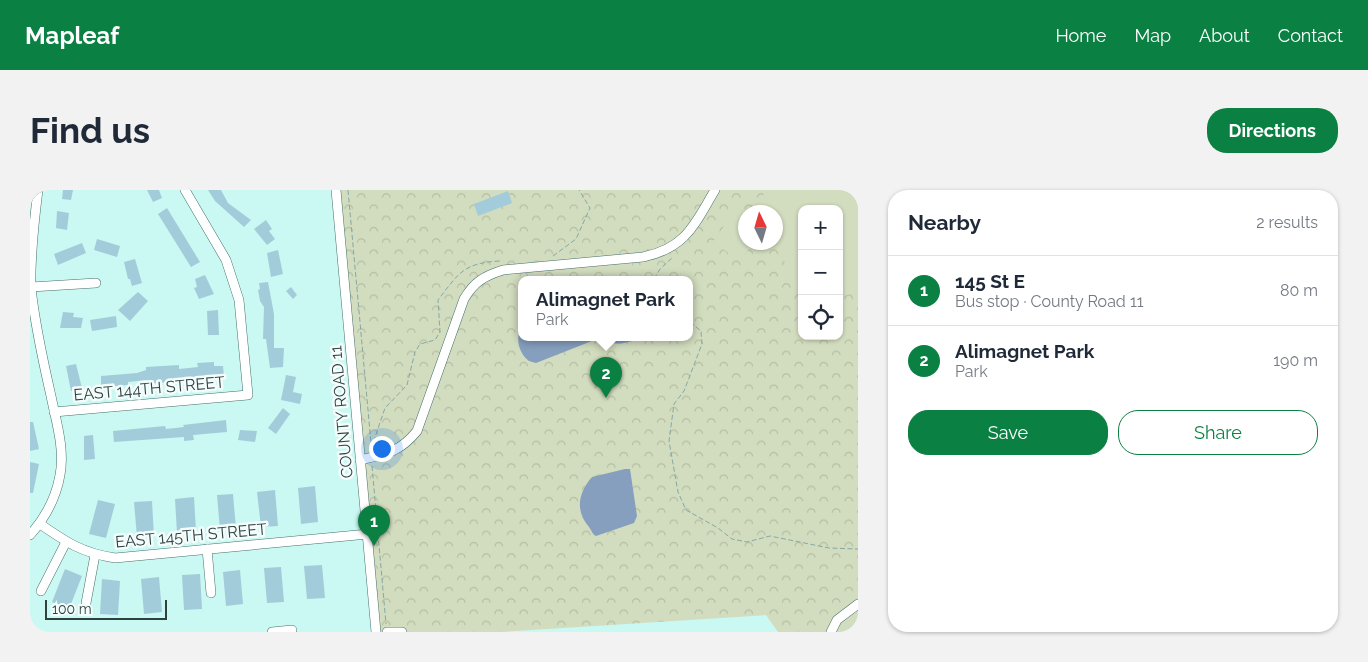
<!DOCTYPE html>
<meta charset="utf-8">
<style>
:root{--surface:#fff;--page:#f2f2f3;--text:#1f2937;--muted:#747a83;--line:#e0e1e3;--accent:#0b8043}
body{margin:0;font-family:Raleway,sans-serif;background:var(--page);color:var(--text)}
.controls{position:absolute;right:15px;top:15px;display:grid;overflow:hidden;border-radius:10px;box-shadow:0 1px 4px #0004}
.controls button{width:45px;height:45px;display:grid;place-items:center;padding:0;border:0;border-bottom:1px solid var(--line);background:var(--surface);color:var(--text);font:25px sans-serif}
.compass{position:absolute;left:708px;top:15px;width:45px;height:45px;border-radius:50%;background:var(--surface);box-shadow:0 1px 4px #0004;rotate:355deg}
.scale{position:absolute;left:15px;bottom:12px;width:122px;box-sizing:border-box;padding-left:5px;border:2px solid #2e413f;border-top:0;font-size:14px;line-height:18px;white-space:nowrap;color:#2e413f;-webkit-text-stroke:4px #f4fdfc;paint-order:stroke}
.you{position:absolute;left:351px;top:258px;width:18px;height:18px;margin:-12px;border:4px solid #fff;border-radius:50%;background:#1a73e8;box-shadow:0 0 0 8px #1a73e833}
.badge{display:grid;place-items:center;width:32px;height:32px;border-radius:50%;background:var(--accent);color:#fff;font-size:16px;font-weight:700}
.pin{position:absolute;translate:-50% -41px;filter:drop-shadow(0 1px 2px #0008)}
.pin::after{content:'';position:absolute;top:26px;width:18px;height:15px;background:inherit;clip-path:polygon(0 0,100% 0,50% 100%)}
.popup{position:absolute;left:488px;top:86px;width:175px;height:65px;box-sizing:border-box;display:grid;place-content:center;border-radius:10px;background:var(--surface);filter:drop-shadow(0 1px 4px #0005);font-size:16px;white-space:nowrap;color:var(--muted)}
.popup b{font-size:19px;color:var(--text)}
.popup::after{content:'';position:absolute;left:50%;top:100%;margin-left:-10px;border:10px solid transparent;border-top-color:var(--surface)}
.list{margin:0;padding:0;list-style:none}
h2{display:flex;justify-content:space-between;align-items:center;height:65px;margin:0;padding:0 20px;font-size:21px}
h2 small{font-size:16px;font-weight:400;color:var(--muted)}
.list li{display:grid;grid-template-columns:32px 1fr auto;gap:15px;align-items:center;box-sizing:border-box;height:70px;padding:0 20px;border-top:1px solid var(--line)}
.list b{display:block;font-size:19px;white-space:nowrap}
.list p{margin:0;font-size:16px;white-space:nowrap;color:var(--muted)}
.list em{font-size:16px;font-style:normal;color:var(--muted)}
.actions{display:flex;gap:10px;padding:15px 20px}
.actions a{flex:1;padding:11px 0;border:1px solid var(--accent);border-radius:20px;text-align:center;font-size:18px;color:var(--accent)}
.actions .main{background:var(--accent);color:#fff}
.icon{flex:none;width:28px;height:28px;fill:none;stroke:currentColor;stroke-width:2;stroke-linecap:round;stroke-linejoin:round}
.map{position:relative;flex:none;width:828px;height:442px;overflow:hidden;border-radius:20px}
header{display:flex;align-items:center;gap:30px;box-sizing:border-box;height:70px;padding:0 25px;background:var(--accent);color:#fff}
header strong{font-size:24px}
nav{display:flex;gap:28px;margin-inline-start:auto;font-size:18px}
.intro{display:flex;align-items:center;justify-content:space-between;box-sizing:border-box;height:120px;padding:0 30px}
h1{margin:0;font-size:35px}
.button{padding:12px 22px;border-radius:20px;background:var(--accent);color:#fff;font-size:18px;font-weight:700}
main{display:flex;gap:30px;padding:0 30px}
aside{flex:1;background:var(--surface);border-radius:20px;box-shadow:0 1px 4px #0004}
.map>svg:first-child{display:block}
</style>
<header>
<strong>Mapleaf</strong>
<nav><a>Home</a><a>Map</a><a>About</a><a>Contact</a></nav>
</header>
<div class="intro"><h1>Find us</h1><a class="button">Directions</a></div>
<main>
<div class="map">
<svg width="828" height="442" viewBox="0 0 828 442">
<defs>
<pattern id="park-crowns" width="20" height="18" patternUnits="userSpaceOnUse" patternTransform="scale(1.25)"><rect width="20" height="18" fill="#d2dcbe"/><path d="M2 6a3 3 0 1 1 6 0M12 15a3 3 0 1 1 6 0" fill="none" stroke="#b5bea4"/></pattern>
</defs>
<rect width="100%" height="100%" fill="#caf8f3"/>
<path fill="url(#park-crowns)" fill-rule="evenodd" d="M 306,0 L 828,0 L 828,442 L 748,442 L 736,425 L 472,442 L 346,442 ZM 772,19 L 809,19 L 809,146 L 772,146 ZM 716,22 L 746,22 L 746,52 L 716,52 ZM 492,89 L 660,89 L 660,147 L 492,147 Z"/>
<g fill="#d2dcbe">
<polygon points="732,0 828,0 828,102 809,107 809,19 772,19 772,103 763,99 746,44 746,22 739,22"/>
<polygon points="704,22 715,30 716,52 723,53 710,71 683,52"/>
</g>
<g fill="#869fbe">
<path d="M 492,135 L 492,147 L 613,147 L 614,149 C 597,150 588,160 572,147 L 506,173 L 499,171 C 488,162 485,148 492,135 Z"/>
<path d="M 595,279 L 600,279 L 607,326 L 604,333 L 566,346 C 562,344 562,341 559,337 C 545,321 548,303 562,287 Z"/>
</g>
<g fill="#a3ccda">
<polygon points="33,0 43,0 41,10 32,9"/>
<polygon points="117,0 129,0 132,8 123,12"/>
<polygon points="178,0 191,0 198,13 221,30 214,37 185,11"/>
<polygon points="478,1 482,13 448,26 444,14"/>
<polygon points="137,18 170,72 161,77 128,24"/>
<polygon points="27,21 39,23 37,40 26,38"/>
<polygon points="236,30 242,39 239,41 245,49 237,55 224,39"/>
<polygon points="67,49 90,56 87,67 64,60"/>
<polygon points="52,53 56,63 28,75 24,64"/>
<polygon points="248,60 253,84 241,87 237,63"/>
<polygon points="105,69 112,93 102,96 100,89 98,89 94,72"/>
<polygon points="175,85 184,104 169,109 164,98 167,97 165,89"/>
<polygon points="238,92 244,124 244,158 254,158 253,177 240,178 236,149 233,149 234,117 230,111 228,100 230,99 229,93"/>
<polygon points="261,97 267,105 263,109 256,101"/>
<polygon points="108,102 118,111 100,131 88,120"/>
<polygon points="188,120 189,145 178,145 177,121"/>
<polygon points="33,122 44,123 43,127 53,128 51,138 30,138"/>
<polygon points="86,126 87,137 62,141 60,130"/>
<polygon points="184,172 184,176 193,176 194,187 117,194 117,190 98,192 98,195 71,197 71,186 107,183 116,180 116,177 149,175 149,179 168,177 167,173"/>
<polygon points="46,174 52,198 41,201 36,176"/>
<polygon points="256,185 266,187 263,202 272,204 270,214 251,210"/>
<polygon points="253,218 260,224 246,244 238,238"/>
<polygon points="196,230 197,242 163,245 164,250 154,251 154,247 84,252 83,241 135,236 136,239 154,237 153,235"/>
<polygon points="0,232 3,232 9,259 0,261"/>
<polygon points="210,240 227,241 225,252 208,250"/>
<polygon points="63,245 65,269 54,270 54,246"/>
<polygon points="0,272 9,274 3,303 0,303"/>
<polygon points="285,296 288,332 271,334 268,298"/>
<polygon points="245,300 248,336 231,337 227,302"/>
<polygon points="203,304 206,339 190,340 187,305"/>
<polygon points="164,307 166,342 147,343 145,309"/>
<polygon points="68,310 85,314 76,348 59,344"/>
<polygon points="122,311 124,346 107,347 104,312"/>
<polygon points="292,375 295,408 277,409 274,376"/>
<polygon points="251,377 254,412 237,413 234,378"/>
<polygon points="35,379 52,386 39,419 22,412"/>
<polygon points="210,380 213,414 196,416 193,382"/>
<polygon points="170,384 172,419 154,420 152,385"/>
<polygon points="129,387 132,422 114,424 111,389"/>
<polygon points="72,389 90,391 88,425 70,424"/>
</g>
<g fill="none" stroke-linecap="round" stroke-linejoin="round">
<defs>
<g id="minor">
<polyline points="306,0 346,442"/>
<polyline points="1,97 66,93"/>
<polyline points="24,222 218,205 209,110 196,70 155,0"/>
<path d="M 330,270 C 356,264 370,262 387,241 L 434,109 C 444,92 454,86 473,80 L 613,67 C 656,58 664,35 685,0"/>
<path d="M 10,334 C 36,352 52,363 85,368 L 338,344"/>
<path d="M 0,345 C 16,327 26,308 30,285 C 35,259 26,231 21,206 C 13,171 5,135 1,98 C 0,66 4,32 8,0"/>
<polyline points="177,359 181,403"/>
<polyline points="11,401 36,352"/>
<polyline points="56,413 65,365"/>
<polyline points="242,442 262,440"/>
<polyline points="357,442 372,442"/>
<polyline points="801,442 807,430 828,414"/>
</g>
</defs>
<use href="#minor" stroke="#46706c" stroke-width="10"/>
<g stroke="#86a8a4" stroke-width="1" stroke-dasharray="5 2.5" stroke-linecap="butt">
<polyline points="318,0 341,253"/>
<polyline points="523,66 546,49 560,18 549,0"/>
<polyline points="624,89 630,79 643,67"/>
<polyline points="660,132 671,141 672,154 654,201 644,214 639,251 648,302 656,320 688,338 702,349 717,352 740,346 799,358 828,359"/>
<path d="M 341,259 L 355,218 L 377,195 L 385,162 L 390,154 L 405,150 L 410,142 L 408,110 C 429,83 433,73 470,71"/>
<polyline points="342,276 356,434"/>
</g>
<use href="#minor" stroke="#fff" stroke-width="9"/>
</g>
<g text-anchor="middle" stroke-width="5" stroke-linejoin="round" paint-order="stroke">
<g font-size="16" fill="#2e413f" stroke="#f4fdfc">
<text transform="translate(119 198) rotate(-5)" y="6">EAST 144TH STREET</text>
<text transform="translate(311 222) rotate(-95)" y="6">COUNTY ROAD 11</text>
<text transform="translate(161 345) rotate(-5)" y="6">EAST 145TH STREET</text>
</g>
</g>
</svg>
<div class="controls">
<button>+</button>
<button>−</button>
<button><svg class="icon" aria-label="locate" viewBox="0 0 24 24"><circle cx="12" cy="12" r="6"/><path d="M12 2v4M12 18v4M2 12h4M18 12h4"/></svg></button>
</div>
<svg class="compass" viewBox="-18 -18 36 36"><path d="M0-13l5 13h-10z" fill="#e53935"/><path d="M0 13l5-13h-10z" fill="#747a83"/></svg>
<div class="scale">100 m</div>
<div class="you"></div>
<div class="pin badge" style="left:344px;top:356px">1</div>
<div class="pin badge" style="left:576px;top:208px">2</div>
<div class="popup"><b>Alimagnet Park</b>Park</div>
</div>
<aside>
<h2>Nearby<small>2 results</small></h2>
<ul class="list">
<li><span class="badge">1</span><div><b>145 St E</b><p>Bus stop · County Road 11</p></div><em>80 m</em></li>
<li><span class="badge">2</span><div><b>Alimagnet Park</b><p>Park</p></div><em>190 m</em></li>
</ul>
<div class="actions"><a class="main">Save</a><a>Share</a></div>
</aside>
</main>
